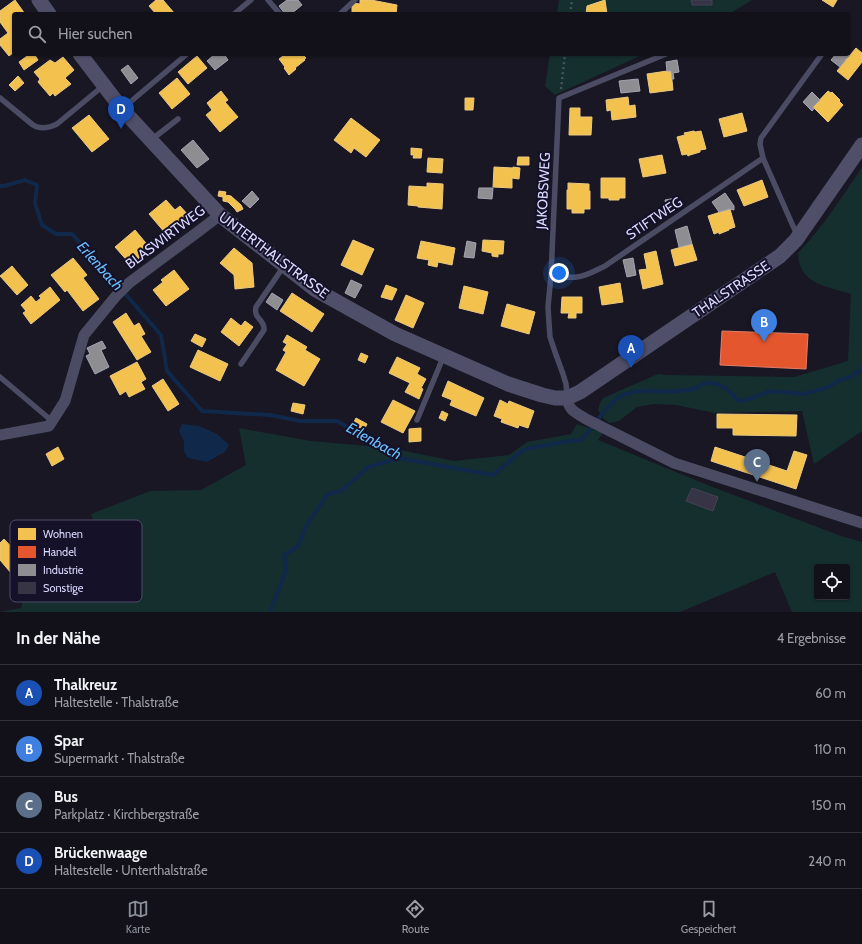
<!DOCTYPE html>
<html lang="de">
<meta charset="utf-8">
<style>
:root{--surface:#12111a;--page:#1b1a23;--text:#f1f3f6;--muted:#9c9da2;--line:#313139;--accent:#8c9099}
body{margin:0;font-family:Cabin,sans-serif;background:var(--page);color:var(--text)}
.controls{position:absolute;right:12px;bottom:12px;display:grid;overflow:hidden;border-radius:4px;box-shadow:0 1px 3px #0004}
.controls button{width:36px;height:36px;display:grid;place-items:center;padding:0;border:0;border-bottom:1px solid var(--line);background:var(--surface);color:var(--text);font:20px sans-serif}
.you{position:absolute;left:559px;top:273px;width:14px;height:14px;margin:-10px;border:3px solid #fff;border-radius:50%;background:#1a73e8;box-shadow:0 0 0 6px #1a73e833}
.badge{display:grid;place-items:center;width:26px;height:26px;border-radius:50%;background:var(--accent);color:#fff;font-size:13px;font-weight:700}
.pin{position:absolute;translate:-50% -33px;filter:drop-shadow(0 1px 2px #0008)}
.pin::after{content:'';position:absolute;top:21px;width:14px;height:12px;background:inherit;clip-path:polygon(0 0,100% 0,50% 100%)}
.list{margin:0;padding:0;list-style:none}
h2{display:flex;justify-content:space-between;align-items:center;height:52px;margin:0;padding:0 16px;font-size:17px}
h2 small{font-size:13px;font-weight:400;color:var(--muted)}
.list li{display:grid;grid-template-columns:26px 1fr auto;gap:12px;align-items:center;box-sizing:border-box;height:56px;padding:0 16px;border-top:1px solid var(--line)}
.list b{display:block;font-size:15px;white-space:nowrap}
.list p{margin:0;font-size:13px;white-space:nowrap;color:var(--muted)}
.list em{font-size:13px;font-style:normal;color:var(--muted)}
.icon{flex:none;width:22px;height:22px;fill:none;stroke:currentColor;stroke-width:2;stroke-linecap:round;stroke-linejoin:round}
.map{position:relative;flex:none;width:862px;height:612px;overflow:hidden}
.search{position:absolute;background:var(--surface);box-shadow:0 1px 3px #0004;left:12px;right:12px;top:12px;height:44px;display:flex;align-items:center;gap:10px;box-sizing:border-box;padding:0 14px;border-radius:4px;color:var(--muted);font-size:15px}
.sheet{height:276px;background:var(--surface)}
nav{display:flex;justify-content:space-around;align-items:center;box-sizing:border-box;height:56px;border-top:1px solid var(--line);background:var(--surface);font-size:11px;color:var(--muted)}
nav a{display:grid;justify-items:center;gap:2px}
nav .on{color:var(--accent)}
.map>svg:first-child{display:block}
</style>
<div class="map">
<svg width="862" height="612" viewBox="0 0 862 612">
<rect width="100%" height="100%" fill="#181723"/>
<g fill="#152f2e" fill-rule="evenodd">
<polygon points="559,0 752,0 729,14 557,14"/>
<polygon points="550,54 644,54 555,95 545,86"/>
<path d="M 862,167 L 862,431 L 814,464 L 802,411 L 715,413 L 676,405 L 654,404 L 637,407 L 619,421 L 609,423 L 604,419 L 598,410 L 600,403 L 603,398 L 658,374 L 666,375 L 794,377 L 848,361 L 851,294 C 833,288 804,285 799,262 C 798,259 799,256 798,253 C 823,227 842,197 862,167 Z"/>
<path d="M 577,424 L 603,433 L 598,440 L 710,486 L 841,536 L 862,542 L 862,612 L 792,612 L 775,572 L 680,612 L 0,612 L 21,608 L 30,573 L 102,548 L 91,514 L 150,491 L 201,490 L 246,465 L 239,428 L 311,441 L 390,448 L 454,461 L 509,455 L 527,442 L 571,434 ZM 817,567 L 847,567 L 847,597 L 817,597 Z"/>
</g>
<polygon fill="#10284a" points="182,424 199,426 217,434 229,445 225,452 207,462 188,458 184,451 184,442 179,431"/>
<g fill="#f2c14e" stroke="#ebc883">
<polygon points="15,0 25,14 14,14 14,52 9,56 0,45 0,39 8,33 0,22 0,11"/>
<polygon points="156,0 163,0 175,14 156,14 149,6"/>
<polygon points="360,0 371,0 397,5 396,14 353,14 353,12 352,12 352,3 360,4"/>
<polygon points="605,0 607,14 586,14 587,6"/>
<polygon points="822,0 837,0 833,7"/>
<polygon points="856,48 862,53 862,62 848,80 837,71"/>
<polygon points="30,54 34,54 38,60 24,70 19,62"/>
<polygon points="282,54 302,54 306,58 304,59 305,60 295,68 296,69 289,75 284,68 285,67 279,59 283,56"/>
<polygon points="197,56 207,68 188,84 178,72"/>
<polygon points="63,57 74,70 65,78 71,84 55,96 53,93 50,96 38,82 40,79 34,72 50,60 55,63"/>
<polygon points="667,71 671,71 673,90 650,93 647,74"/>
<polygon points="18,76 24,83 15,91 9,85"/>
<polygon points="177,78 190,94 172,109 159,93"/>
<polygon points="221,91 228,100 225,102 238,117 220,132 206,115 212,110 207,103"/>
<polygon points="828,91 831,93 832,92 840,100 839,101 843,105 828,122 813,107"/>
<polygon points="628,97 629,106 635,105 636,117 612,120 611,110 607,111 606,100"/>
<polygon points="465,98 474,98 473,110 465,110"/>
<polygon points="570,108 580,108 580,117 592,117 591,135 569,135"/>
<polygon points="742,113 747,131 724,137 719,119"/>
<polygon points="89,115 109,139 92,152 72,128"/>
<polygon points="351,118 380,140 366,157 354,148 351,153 334,140"/>
<polygon points="694,131 695,132 701,131 706,149 700,150 700,152 690,155 688,156 687,154 682,155 677,137 685,135 684,133"/>
<polygon points="411,148 422,149 421,158 413,158 414,155 411,155"/>
<polygon points="662,155 666,173 643,177 639,159"/>
<polygon points="518,157 529,157 529,165 517,165"/>
<polygon points="428,158 443,159 442,173 427,172"/>
<polygon points="494,167 513,168 513,167 520,168 519,179 512,178 512,188 493,187"/>
<polygon points="601,178 625,178 625,198 619,198 619,200 609,200 609,198 601,198"/>
<polygon points="762,180 768,197 744,206 737,190"/>
<polygon points="427,183 443,184 443,188 442,209 418,207 418,206 408,205 409,186 427,187"/>
<polygon points="568,183 589,184 589,191 590,191 590,209 584,209 584,213 572,213 572,209 567,209 567,190 568,190"/>
<polygon points="219,191 226,192 225,195 231,196 241,205 243,209 237,212 235,209 228,202 223,201 223,197 218,196"/>
<polygon points="166,200 175,210 180,206 189,216 166,234 149,214"/>
<polygon points="730,209 735,227 729,229 729,230 719,234 719,232 714,234 708,216"/>
<polygon points="135,230 150,248 131,265 115,247"/>
<polygon points="353,240 374,249 362,275 341,265"/>
<polygon points="483,240 504,241 503,254 498,254 498,257 492,256 492,253 482,251"/>
<polygon points="421,241 455,248 452,265 438,262 437,267 428,265 429,260 417,258"/>
<polygon points="692,244 697,260 675,266 671,250"/>
<polygon points="234,248 252,263 254,287 235,289 234,275 220,263"/>
<polygon points="656,251 663,284 643,289 639,270 647,269 644,254"/>
<polygon points="73,258 87,275 83,278 99,299 83,311 67,290 65,292 51,275"/>
<polygon points="12,266 28,285 17,295 0,276"/>
<polygon points="174,270 189,289 166,306 153,290 163,282 161,280"/>
<polygon points="620,283 623,302 602,305 599,287"/>
<polygon points="386,285 397,289 392,300 381,297"/>
<polygon points="464,286 488,292 483,314 459,308"/>
<polygon points="50,287 60,300 31,324 23,313 26,311 21,305 31,296 36,302 41,298 39,296"/>
<polygon points="292,293 324,314 312,332 280,311"/>
<polygon points="406,295 424,303 413,328 395,320"/>
<polygon points="562,297 582,297 582,313 576,313 576,318 568,318 569,313 561,313"/>
<polygon points="507,304 535,312 529,334 501,326"/>
<polygon points="126,313 134,326 139,323 145,334 141,336 151,352 137,360 113,322"/>
<polygon points="231,318 241,326 245,321 253,327 239,346 221,332"/>
<polygon points="195,334 206,339 202,347 191,341"/>
<polygon points="287,335 307,347 305,350 320,359 304,386 276,370 286,352 283,350 287,344 283,342"/>
<polygon points="198,350 228,364 220,381 190,367"/>
<polygon points="361,353 368,356 365,363 358,360"/>
<polygon points="397,357 420,368 417,374 426,379 421,388 423,389 419,399 405,392 410,383 389,373"/>
<polygon points="137,362 146,379 141,382 145,389 129,397 126,391 120,395 110,376"/>
<polygon points="163,379 179,404 168,411 152,386"/>
<polygon points="448,381 484,398 476,416 450,405 452,400 442,396"/>
<polygon points="393,400 415,411 403,433 381,422"/>
<polygon points="500,400 508,404 509,401 534,411 528,428 519,425 518,428 501,422 502,419 494,416"/>
<polygon points="293,403 305,405 303,414 291,411"/>
<polygon points="442,411 448,414 445,421 439,418"/>
<polygon points="717,414 797,415 796,436 733,435 733,428 717,428"/>
<polygon points="356,418 367,424 363,432 352,426"/>
<polygon points="421,428 421,441 409,442 409,429"/>
<polygon points="58,447 64,459 52,466 46,454"/>
<polygon points="715,447 787,471 794,451 807,455 796,489 711,461"/>
<polygon points="4,539 17,553 12,557 19,566 11,573 0,560 0,543"/>
</g>
<polygon fill="#e4572e" stroke="#e17e6c" points="722,331 808,334 806,369 720,365"/>
<g fill="#8d8d92" stroke="#a4a4b2">
<polygon points="287,0 298,0 302,5 291,14 285,14 279,6"/>
<polygon points="215,54 224,54 228,60 215,70 207,61"/>
<polygon points="836,54 848,54 849,55 840,67 831,60"/>
<polygon points="677,60 679,72 673,73 674,79 672,79 671,71 667,71 666,62"/>
<polygon points="128,65 138,78 131,84 121,70"/>
<polygon points="638,79 640,91 621,93 619,81"/>
<polygon points="812,92 820,100 813,107 814,109 812,111 803,102"/>
<polygon points="193,140 209,159 197,168 181,150"/>
<polygon points="479,188 493,188 492,199 478,198"/>
<polygon points="252,191 259,199 250,208 242,201"/>
<polygon points="725,193 734,206 734,210 730,209 719,212 712,202"/>
<polygon points="676,198 678,207 667,210 665,200"/>
<polygon points="687,226 692,244 679,247 675,230"/>
<polygon points="467,241 476,243 474,258 464,257"/>
<polygon points="633,258 636,275 627,277 623,260"/>
<polygon points="351,280 362,285 355,298 345,293"/>
<polygon points="272,293 283,300 277,310 266,302"/>
<polygon points="102,341 106,348 101,350 109,367 95,374 86,356 90,354 87,348"/>
</g>
<g fill="none" stroke-linecap="round" stroke-linejoin="round">
<g stroke="#10284a" stroke-width="4">
<path d="M 0,186 L 4,186 L 25,180 L 37,185 L 35,203 L 42,225 L 56,234 L 72,234 L 115,282 L 161,335 L 167,371 L 202,411 L 270,415 L 300,421 L 337,421 L 399,458 L 493,475 L 522,451 L 530,448 L 564,442 L 581,440 C 592,429 600,415 611,404 C 614,401 617,398 621,396 C 626,393 633,392 639,391 C 655,391 672,392 689,390 C 694,390 698,386 703,384 C 718,380 729,389 737,400 L 743,401 L 771,391 L 804,394 L 826,388 L 838,381 L 852,376 L 862,369"/>
<polyline points="270,612 286,570 284,555 298,546 306,526 327,495 342,490 368,467 399,458"/>
</g>
</g>
<g fill="#363445" stroke="#454256">
<polygon points="691,0 712,0 712,5 692,5"/>
<polygon points="692,488 718,497 713,511 686,501"/>
</g>
<g fill="none" stroke-linecap="round" stroke-linejoin="round">
<g stroke="#45525f" stroke-width="2.5" stroke-dasharray="2 3" stroke-linecap="butt">
<polyline points="570,14 572,0"/>
<polyline points="561,89 565,54"/>
</g>
<g stroke="#4b4c64" stroke-width="5.5">
<polyline points="268,0 280,14"/>
<polyline points="234,14 251,0"/>
<polyline points="340,14 355,0"/>
<path d="M 0,98 L 33,125 C 41,130 49,128 57,124 L 103,86"/>
<polyline points="122,109 187,54"/>
<polyline points="151,140 178,119"/>
<polyline points="797,235 763,158 760,144 761,138 822,54"/>
<path d="M 551,275 C 559,276 569,278 577,277 C 587,276 596,270 605,266 L 763,158"/>
<path d="M 241,364 L 264,330 C 265,319 253,319 256,307 L 284,266"/>
<polyline points="0,377 52,421"/>
<polyline points="567,397 566,384 563,374 555,352 550,337 549,323 548,307 551,275 559,98 666,54"/>
<polyline points="417,420 440,365 443,356"/>
</g>
<g stroke="#4b4c64" stroke-width="11">
<path d="M 567,398 C 569,411 575,412 586,419 L 674,463 L 862,523"/>
<polyline points="0,435 49,426 65,401 84,335 116,296 129,283 195,234 220,215"/>
</g>
<g stroke="#4f4f6a" stroke-width="15">
<polyline points="39,0 49,14"/>
<polyline points="80,54 122,109 220,215 316,290 395,334 508,384 542,395 555,398 567,398 580,392 780,256 796,240 862,145"/>
</g>
</g>
<g text-anchor="middle" stroke-width="4" stroke-linejoin="round" paint-order="stroke">
<g font-size="14" fill="#dbd9fe" stroke="#141129">
<text transform="translate(543 191) rotate(-87)" y="5">JAKOBSWEG</text>
<text transform="translate(654 218) rotate(-34)" y="5">STIFTWEG</text>
<text transform="translate(165 237) rotate(-37)" y="5">BLASWIRTWEG</text>
<text transform="translate(274 255) rotate(37)" y="5">UNTERTHALSTRASSE</text>
<text transform="translate(731 289) rotate(-34)" y="5">THALSTRASSE</text>
</g>
<g font-size="15" font-style="italic" fill="#69bffd" stroke="#141129">
<text transform="translate(100 266) rotate(48)" y="5">Erlenbach</text>
<text transform="translate(374 441) rotate(29)" y="5">Erlenbach</text>
</g>
</g>
<rect x="10" y="520" width="132" height="82" rx="6" fill="#141129" stroke="#504d69" stroke-width="1"/>
<rect x="18" y="528" width="18" height="12" fill="#f2c14e"/>
<rect x="18" y="546" width="18" height="12" fill="#e4572e"/>
<rect x="18" y="564" width="18" height="12" fill="#8d8d92"/>
<rect x="18" y="582" width="18" height="12" fill="#363445"/>
<g font-size="11" fill="#dbd9fe">
<text x="43" y="538">Wohnen</text>
<text x="43" y="556">Handel</text>
<text x="43" y="574">Industrie</text>
<text x="43" y="592">Sonstige</text>
</g>
</svg>
<div class="controls">
<button><svg class="icon" aria-label="locate" viewBox="0 0 24 24"><circle cx="12" cy="12" r="6"/><path d="M12 2v4M12 18v4M2 12h4M18 12h4"/></svg></button>
</div>
<div class="you"></div>
<div class="pin badge" style="left:631px;top:368px;background:#1a4fb4">A</div>
<div class="pin badge" style="left:764px;top:342px;background:#3f7fe0">B</div>
<div class="pin badge" style="left:757px;top:482px;background:#5c6f8a">C</div>
<div class="pin badge" style="left:121px;top:129px;background:#1a4fb4">D</div>
<div class="search"><svg class="icon" aria-label="search" viewBox="0 0 24 24"><circle cx="10" cy="10" r="6"/><path d="M15 15l6 6"/></svg>Hier suchen</div>
</div>
<section class="sheet">
<h2>In der Nähe<small>4 Ergebnisse</small></h2>
<ul class="list">
<li><span class="badge" style="background:#1a4fb4">A</span><div><b>Thalkreuz</b><p>Haltestelle · Thalstraße</p></div><em>60 m</em></li>
<li><span class="badge" style="background:#3f7fe0">B</span><div><b>Spar</b><p>Supermarkt · Thalstraße</p></div><em>110 m</em></li>
<li><span class="badge" style="background:#5c6f8a">C</span><div><b>Bus</b><p>Parkplatz · Kirchbergstraße</p></div><em>150 m</em></li>
<li><span class="badge" style="background:#1a4fb4">D</span><div><b>Brückenwaage</b><p>Haltestelle · Unterthalstraße</p></div><em>240 m</em></li>
</ul>
</section>
<nav>
<a class="on"><svg class="icon" aria-label="map" viewBox="0 0 24 24"><path d="M3 6l6-2 6 2 6-2v14l-6 2-6-2-6 2zM9 4v14M15 6v14"/></svg>Karte</a>
<a><svg class="icon" aria-label="directions" viewBox="0 0 24 24"><path d="M12 3l9 9-9 9-9-9zM9 14v-3h6M13 9l2 2-2 2"/></svg>Route</a>
<a><svg class="icon" aria-label="saved" viewBox="0 0 24 24"><path d="M7 4h10v16l-5-4-5 4z"/></svg>Gespeichert</a>
</nav>
